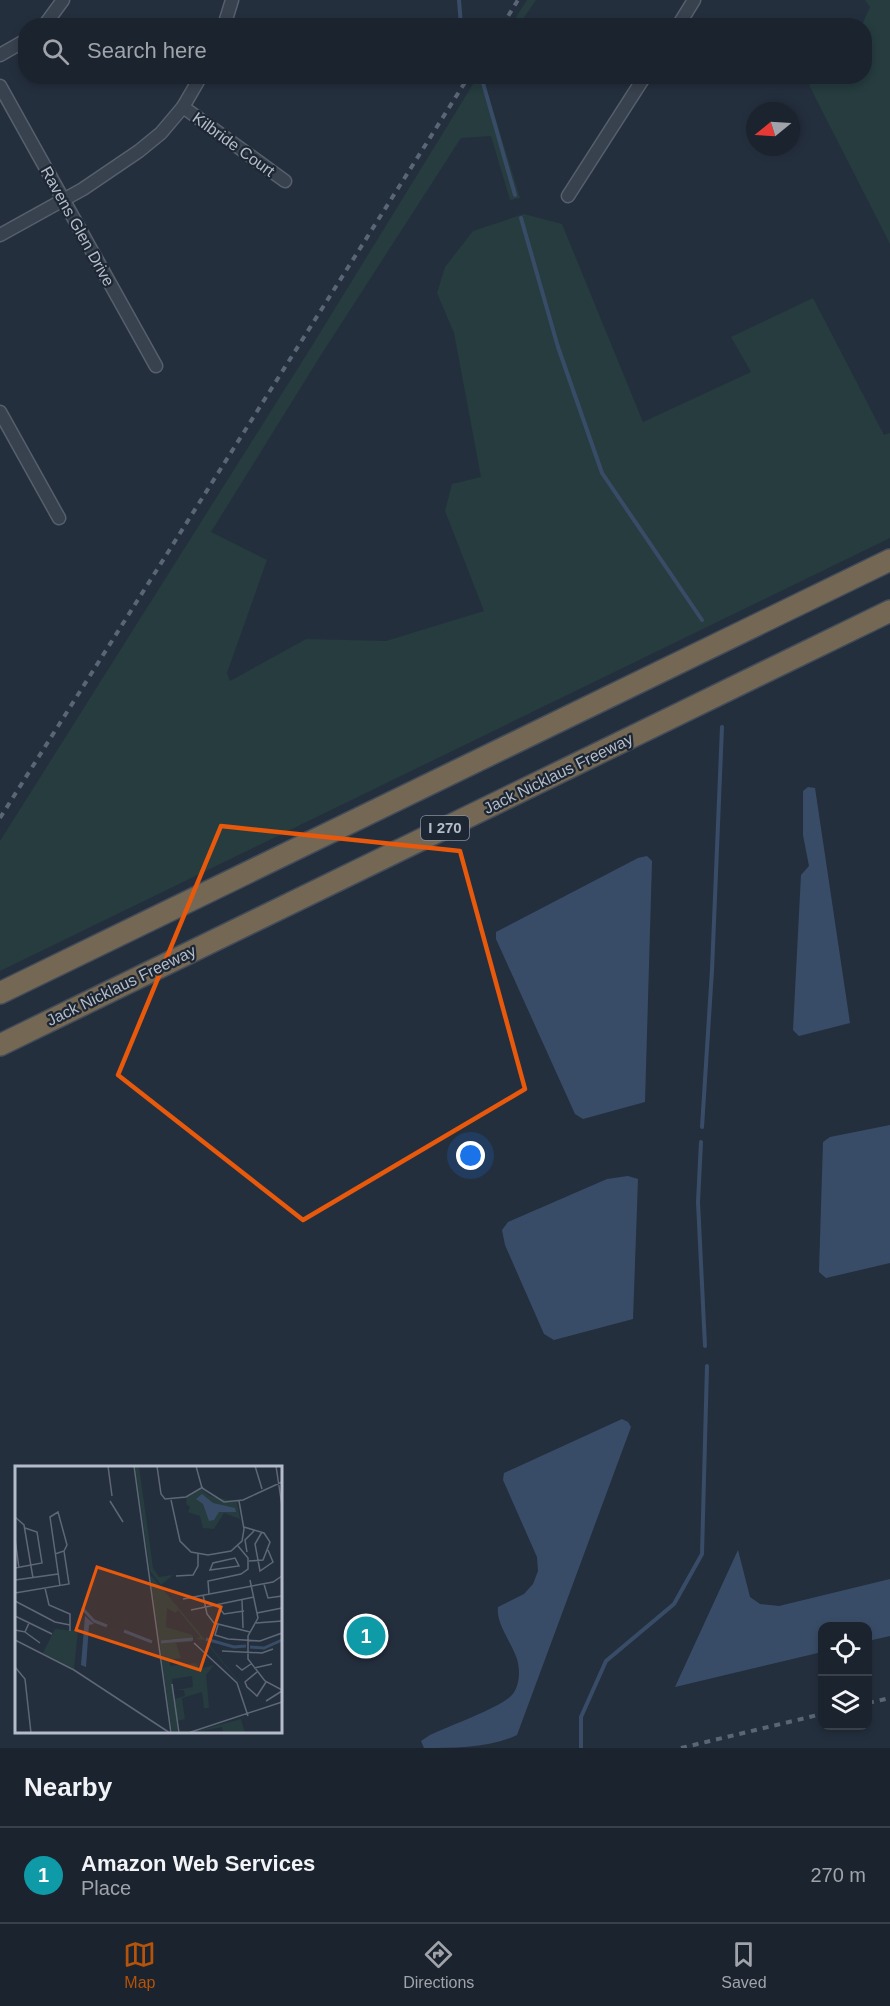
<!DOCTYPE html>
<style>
:root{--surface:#1b232e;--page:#242b36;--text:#f1f3f6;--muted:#a0a4aa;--line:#39404a;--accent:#b45309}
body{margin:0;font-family:Arial,sans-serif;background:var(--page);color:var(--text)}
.controls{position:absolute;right:18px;bottom:18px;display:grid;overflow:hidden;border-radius:12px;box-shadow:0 3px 9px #0003}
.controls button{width:54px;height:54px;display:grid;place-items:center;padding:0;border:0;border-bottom:2px solid var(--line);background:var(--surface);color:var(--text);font:30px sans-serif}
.compass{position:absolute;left:746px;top:102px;width:54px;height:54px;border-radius:50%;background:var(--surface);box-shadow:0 3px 9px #0003;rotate:252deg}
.you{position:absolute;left:471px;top:1156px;width:21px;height:21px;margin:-15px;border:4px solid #fff;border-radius:50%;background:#1a73e8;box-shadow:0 0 0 9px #1a73e833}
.badge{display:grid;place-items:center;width:39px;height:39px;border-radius:50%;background:var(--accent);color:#fff;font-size:20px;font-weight:700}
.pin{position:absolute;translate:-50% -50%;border:3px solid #fff;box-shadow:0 2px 6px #0006}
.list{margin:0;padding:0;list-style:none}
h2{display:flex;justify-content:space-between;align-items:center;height:78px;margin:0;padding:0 24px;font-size:26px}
h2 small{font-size:20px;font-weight:400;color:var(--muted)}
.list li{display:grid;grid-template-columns:39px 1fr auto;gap:18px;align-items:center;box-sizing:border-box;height:96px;padding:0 24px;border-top:2px solid var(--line)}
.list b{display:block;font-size:22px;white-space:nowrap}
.list p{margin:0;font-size:20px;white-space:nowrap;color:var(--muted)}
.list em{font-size:20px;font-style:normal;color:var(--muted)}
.icon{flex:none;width:33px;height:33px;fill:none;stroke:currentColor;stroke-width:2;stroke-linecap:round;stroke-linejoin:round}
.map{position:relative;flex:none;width:890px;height:1748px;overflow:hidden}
.search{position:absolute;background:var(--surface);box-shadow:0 3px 9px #0003;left:18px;right:18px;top:18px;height:66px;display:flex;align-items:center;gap:15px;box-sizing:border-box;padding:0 21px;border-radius:24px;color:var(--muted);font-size:22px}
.sheet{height:174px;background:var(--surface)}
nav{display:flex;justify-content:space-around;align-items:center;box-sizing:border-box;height:84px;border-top:2px solid var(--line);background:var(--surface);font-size:16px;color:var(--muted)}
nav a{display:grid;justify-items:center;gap:3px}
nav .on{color:var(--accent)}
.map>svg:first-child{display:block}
</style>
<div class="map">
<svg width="890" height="1748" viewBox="0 0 890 1748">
<rect width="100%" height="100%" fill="#242f3e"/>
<g fill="#263c3f">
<polygon points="527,0 536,0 519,25 511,25"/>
<polygon points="865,0 890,0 890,244 809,85 820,77 864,76 864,26 862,25 870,7"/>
<polygon points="478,76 486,77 484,81 520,198 510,200 491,136 461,138 321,355 211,532 267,560 227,673 230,681 306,639 386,641 484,611 445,511 452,484 481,477 454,333 437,293 445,267 473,231 524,214 562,224 643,422 751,372 731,337 813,298 884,435 890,433 890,538 0,971 0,841 310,349"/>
</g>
<g fill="#394c67">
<polygon points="808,787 815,788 850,1023 799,1036 793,1030 801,875 809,866 803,835 803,791"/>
<polygon points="647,856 652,861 645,1102 583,1119 575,1114 496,939 496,932 638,858"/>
<polygon points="890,1125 890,1263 826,1278 819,1272 823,1142 830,1137"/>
<polygon points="628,1176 638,1179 633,1319 554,1340 544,1334 505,1245 502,1230 508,1222 607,1179"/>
<path d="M 622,1419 L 628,1422 L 631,1427 L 517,1735 C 490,1748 454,1748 424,1748 L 421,1741 L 430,1735 C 449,1726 496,1709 510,1697 C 521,1687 521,1666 515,1654 C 509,1639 496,1622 498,1607 L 524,1594 L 533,1584 L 538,1571 L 537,1557 L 503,1480 L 504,1473 Z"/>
<polygon points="738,1550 750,1597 760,1604 779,1606 890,1579 890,1636 868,1641 868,1626 822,1626 822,1652 675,1687"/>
</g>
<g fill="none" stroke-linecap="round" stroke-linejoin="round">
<g stroke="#394c67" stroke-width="4">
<polyline points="459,0 461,26"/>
<polyline points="481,76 515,195"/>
<polyline points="521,218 558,347 602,473 702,620"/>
<polyline points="702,1127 712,970 722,727"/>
<polyline points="701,1142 698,1202 705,1346"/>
<polyline points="581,1748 581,1717 606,1661 674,1604 702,1554 707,1366"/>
</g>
<defs>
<g id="street">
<polyline points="44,26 63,0"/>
<polyline points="224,26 232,0"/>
<polyline points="678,26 694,0"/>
<polyline points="0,55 26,40"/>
<polyline points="0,86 156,366"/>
<polyline points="183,107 285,181"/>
<polyline points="568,196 645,76"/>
<polyline points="0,235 83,189 139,151 161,133 183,107 201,76"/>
<polyline points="0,412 59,518"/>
</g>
<g id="highway">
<polyline points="0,993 890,560"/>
<polyline points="0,1045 890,611"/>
</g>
</defs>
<use href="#street" stroke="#565f6c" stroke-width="15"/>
<use href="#highway" stroke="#434c59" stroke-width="24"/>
<use href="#street" stroke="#38414e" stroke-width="12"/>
<use href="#highway" stroke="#746855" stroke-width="21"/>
<g stroke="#5a6575" stroke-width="4" stroke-dasharray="6 6" stroke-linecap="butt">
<polyline points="502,26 518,0"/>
<polyline points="0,818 469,76"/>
<polyline points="868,1703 890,1698"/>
<polyline points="681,1748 822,1714"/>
</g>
</g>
<path fill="none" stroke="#e8590c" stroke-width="4.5" stroke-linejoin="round" d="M 221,826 L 460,851 L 525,1089 L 303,1220 L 118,1075 Z"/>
<g text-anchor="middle" stroke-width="4.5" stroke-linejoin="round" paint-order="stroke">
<rect fill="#1d2633" stroke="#878f9c" stroke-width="1.5" x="421" y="816" width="48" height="24" rx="4.5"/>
<g font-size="15" font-weight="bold" fill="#b4bcc9">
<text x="445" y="833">I 270</text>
</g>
<g font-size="16" fill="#b4bcc9" stroke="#1d2633">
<text transform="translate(234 144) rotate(36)" y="6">Kilbride Court</text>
<text transform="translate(78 226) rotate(61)" y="6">Ravens Glen Drive</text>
<text transform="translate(558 773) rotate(-26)" y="6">Jack Nicklaus Freeway</text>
<text transform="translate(121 985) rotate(-26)" y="6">Jack Nicklaus Freeway</text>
</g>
</g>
<g transform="translate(15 1466)">
<rect width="267" height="267" fill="#242f3e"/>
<path d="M 120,0 L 124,0 L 138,102 L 144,111 L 158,109 L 146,119 L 135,105 ZM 186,23 L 195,30 L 222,36 L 225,53 L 209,47 L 199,63 L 188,62 L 185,50 L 173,46 L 175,41 L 171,38 L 172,31 ZM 135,108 L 188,171 L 247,244 L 189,174 L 180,173 L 185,171 L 163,144 L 160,147 L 152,142 L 151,161 L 178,169 L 177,176 L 161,177 L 166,192 L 155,194 L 155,200 L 181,197 L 185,203 L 199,199 L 191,209 L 194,242 L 189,242 L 187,226 L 167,232 L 170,253 L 162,255 L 163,267 L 157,267 ZM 177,210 L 178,221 L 161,224 L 169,224 L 170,230 L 159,233 L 157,213 ZM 40,163 L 63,165 L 59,203 L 28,187 ZM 226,253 L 230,267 L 208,267 L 207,261 L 175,267 Z" fill="#263c3f" fill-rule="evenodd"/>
<path d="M 187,28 L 198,37 L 220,42 L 221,46 L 204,46 L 199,54 L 194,55 L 188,38 L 181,33 ZM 70,150 L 79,158 L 74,159 L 71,201 L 66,199 Z" fill="#394c67"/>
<path fill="none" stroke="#394c67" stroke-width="3" d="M 67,142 L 79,155 L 92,160M 109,165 L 137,176M 191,173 L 219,181 L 231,180M 146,176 L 178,173M 235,181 L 249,182 L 267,174"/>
<path fill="none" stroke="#5e6776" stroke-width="1.5" d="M 93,0 L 97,30M 119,0 L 156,267M 142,0 L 146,28 L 150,33 L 171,31 L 188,21M 181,0 L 187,22 L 209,36 L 228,34 L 267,16M 240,0 L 247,23M 261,0 L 267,40M 156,34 L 165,75 L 176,86 L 193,89 L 216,85 L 227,75 L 229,63 L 224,35M 95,35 L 108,56M 0,51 L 9,59 L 18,112M 229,61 L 249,67 L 255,76 L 248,94 L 234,95M 247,66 L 240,78 L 245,105 L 258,96 L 253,84M 0,73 L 4,102M 232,86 L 230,74 L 239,65M 40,88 L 49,85 L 52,79 L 43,46 L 35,51 L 45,120M 220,92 L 224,100 L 195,104 L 198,97 ZM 0,102 L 27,97 L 22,66 L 10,62M 161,110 L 178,109 L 183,100 L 183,88M 0,114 L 43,108M 235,114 L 243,152 L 233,170 L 233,193 L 250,215 L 267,224M 249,118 L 253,132 L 267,130M 30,122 L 34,139 L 55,148 L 55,165M 0,127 L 54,118 L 49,85M 194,128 L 193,115 L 226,108 L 233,103 L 233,92 L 223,80M 188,129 L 192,148 L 199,157 L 235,166M 168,133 L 258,116 L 267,110M 227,134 L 228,162M 0,135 L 40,156 L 55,159M 202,139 L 209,148 L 229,145M 176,144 L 239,131M 242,147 L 267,142M 0,150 L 37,168M 241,157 L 267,155M 203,159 L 200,169 L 213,173 L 245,175 L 267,167M 0,164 L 10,166 L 14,157M 10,166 L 25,177M 0,174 L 59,204 L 155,267M 179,177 L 222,217 L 233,250M 207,185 L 247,187 L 258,183M 221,199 L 227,204 L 236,198M 0,201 L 10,213 L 16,267M 239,202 L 257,198M 242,206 L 230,216 L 232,221 L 242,230 L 251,216M 157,218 L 164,267M 251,235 L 267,225M 173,267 L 267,236"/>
<path fill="#e8590c" fill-opacity="0.15" stroke="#e8590c" stroke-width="3" d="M 82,101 L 206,141 L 185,204 L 61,164 Z"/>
<rect width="267" height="267" fill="none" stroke="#b4bcc9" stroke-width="3"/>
</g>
</svg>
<div class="controls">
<button><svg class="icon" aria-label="locate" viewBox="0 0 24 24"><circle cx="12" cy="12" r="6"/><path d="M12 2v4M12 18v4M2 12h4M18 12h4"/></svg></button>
<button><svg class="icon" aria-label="layers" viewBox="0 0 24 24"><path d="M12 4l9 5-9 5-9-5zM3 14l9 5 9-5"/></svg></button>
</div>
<svg class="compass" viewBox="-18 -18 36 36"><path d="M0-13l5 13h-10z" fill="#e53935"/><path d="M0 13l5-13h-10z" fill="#a0a4aa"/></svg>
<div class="you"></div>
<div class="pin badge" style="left:366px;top:1636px;background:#0f9aa8">1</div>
<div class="search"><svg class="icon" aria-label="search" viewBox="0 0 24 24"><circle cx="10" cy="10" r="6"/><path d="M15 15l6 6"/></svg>Search here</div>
</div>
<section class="sheet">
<h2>Nearby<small></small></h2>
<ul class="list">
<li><span class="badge" style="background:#0f9aa8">1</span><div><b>Amazon Web Services</b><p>Place</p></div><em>270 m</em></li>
</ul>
</section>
<nav>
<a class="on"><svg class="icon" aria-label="map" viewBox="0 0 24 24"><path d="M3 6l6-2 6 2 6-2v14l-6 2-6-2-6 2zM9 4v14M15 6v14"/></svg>Map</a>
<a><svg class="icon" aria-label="directions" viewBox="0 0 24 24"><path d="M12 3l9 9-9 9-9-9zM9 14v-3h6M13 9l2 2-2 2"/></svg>Directions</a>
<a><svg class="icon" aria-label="saved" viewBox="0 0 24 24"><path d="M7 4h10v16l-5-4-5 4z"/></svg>Saved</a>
</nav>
